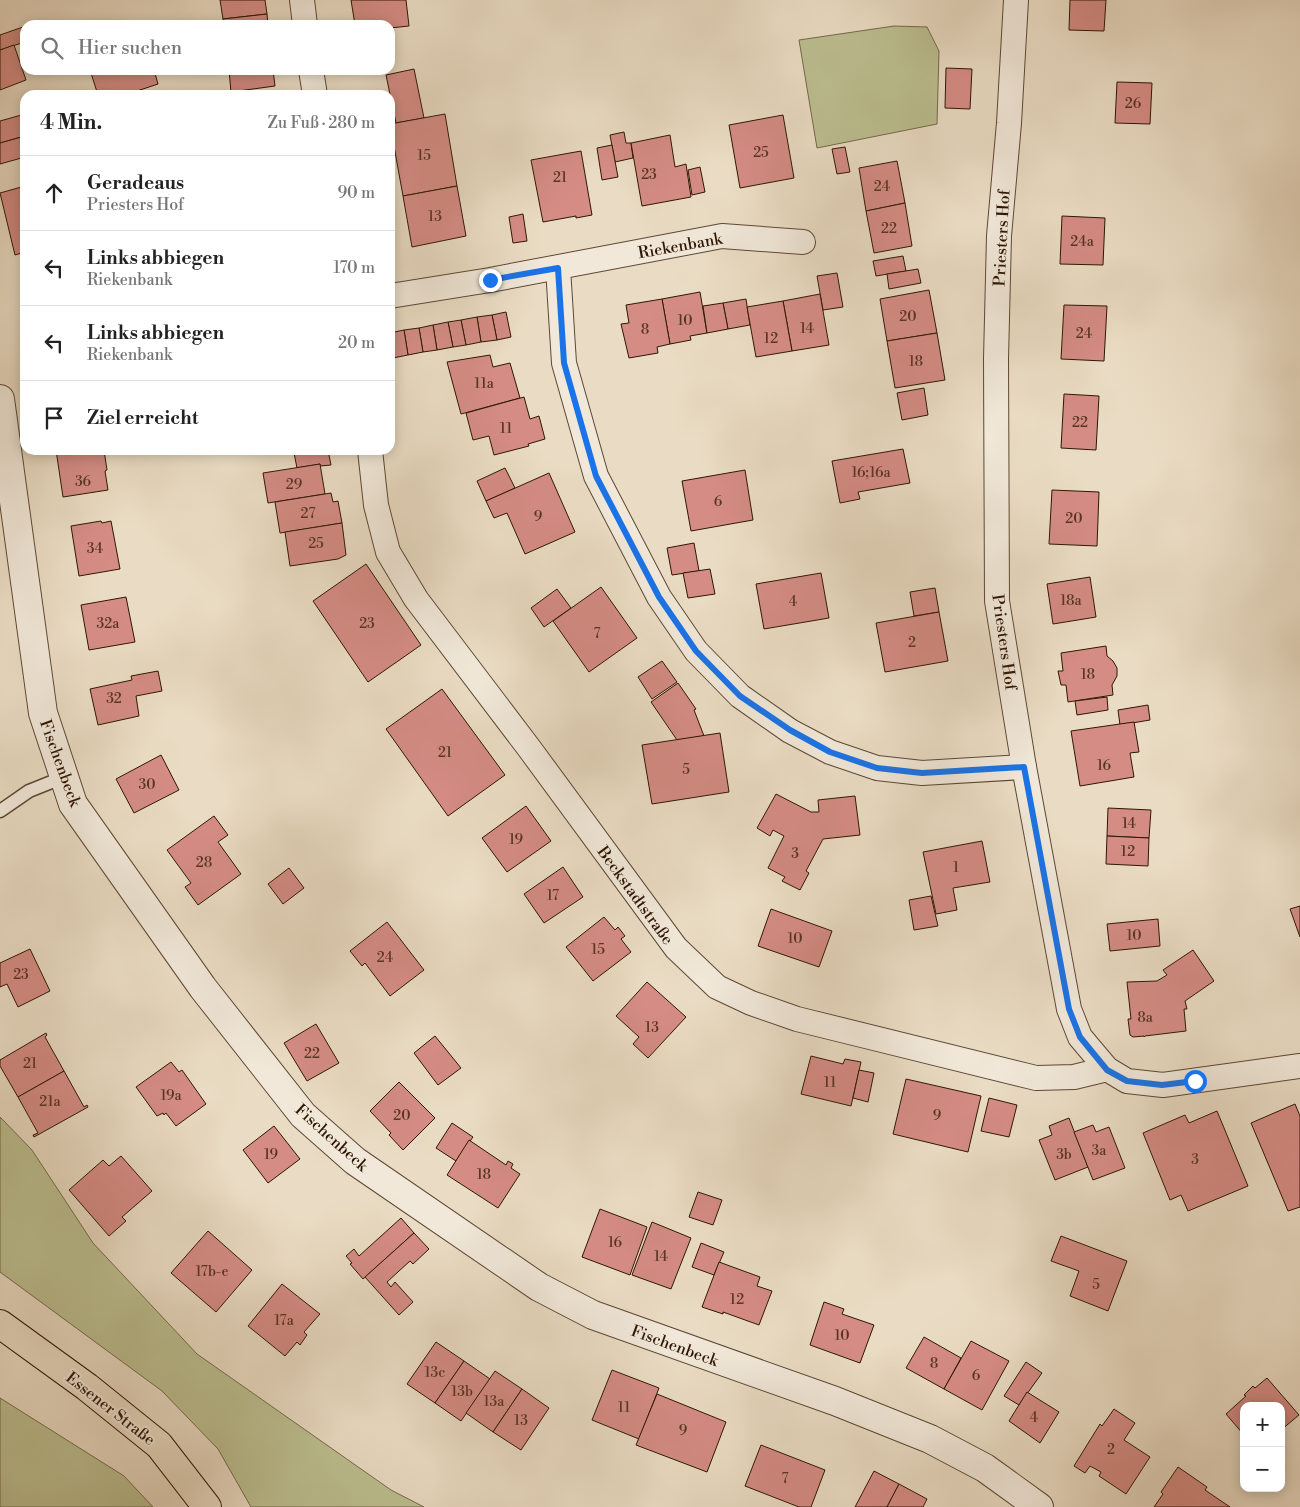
<!DOCTYPE html>
<html lang="de">
<meta charset="utf-8">
<style>
:root{--surface:#fff;--page:#f6f6f6;--text:#222;--muted:#767676;--line:#e0e0e0}
body{margin:0;font-family:"Libre Bodoni",serif;background:var(--page);color:var(--text)}
.controls{position:absolute;right:15px;bottom:15px;display:grid;overflow:hidden;border-radius:10px;box-shadow:0 2px 12px #0003}
.controls button{width:45px;height:45px;display:grid;place-items:center;padding:0;border:0;border-bottom:1px solid var(--line);background:var(--surface);color:var(--text);font:25px sans-serif}
.stop{position:absolute;width:15px;height:15px;margin:-11px;border:4px solid #1a73e8;border-radius:50%;background:#fff}
.stop.end{background:#1a73e8;border-color:#fff;box-shadow:0 1px 5px #0008}
.list{margin:0;padding:0;list-style:none}
h2{display:flex;justify-content:space-between;align-items:center;height:65px;margin:0;padding:0 20px;font-size:21px}
h2 small{font-size:16px;font-weight:400;color:var(--muted)}
.list li{display:grid;grid-template-columns:32px 1fr auto;gap:15px;align-items:center;box-sizing:border-box;height:75px;padding:0 20px;border-top:1px solid var(--line)}
.list b{display:block;font-size:19px;white-space:nowrap}
.list p{margin:0;font-size:16px;white-space:nowrap;color:var(--muted)}
.list em{font-size:16px;font-style:normal;color:var(--muted)}
.icon{flex:none;width:28px;height:28px;fill:none;stroke:currentColor;stroke-width:2;stroke-linecap:round;stroke-linejoin:round}
.map{position:relative;flex:none;width:1300px;height:1507px;overflow:hidden}
.search{position:absolute;background:var(--surface);box-shadow:0 2px 12px #0003;left:20px;top:20px;width:375px;height:55px;display:flex;align-items:center;gap:12px;box-sizing:border-box;padding:0 18px;border-radius:15px;color:var(--muted);font-size:19px}
.panel{position:absolute;background:var(--surface);box-shadow:0 2px 12px #0003;left:20px;top:90px;width:375px;height:365px;border-radius:15px}
.map>svg:first-child{display:block}
</style>
<div class="map">
<svg width="1300" height="1507" viewBox="0 0 1300 1507">
<rect width="100%" height="100%" fill="#eadcc4"/>
<filter id="stains"><feTurbulence type="fractalNoise" baseFrequency=".004" numOctaves="4"/><feColorMatrix values="0 0 0 0 .2 0 0 0 0 .09 0 0 0 0 .02 0 0 0 .5 -.17"/></filter>
<radialGradient id="worn" r=".72"><stop offset=".6" stop-color="#630" stop-opacity="0"/><stop offset="1" stop-color="#630" stop-opacity=".3"/></radialGradient>
<g fill="#bcbf91" stroke="#756a4a">
<polygon points="894,26 927,27 939,51 937,124 817,148 799,40"/>
<polygon points="0,1117 32,1150 93,1243 197,1354 391,1490 424,1507 251,1507 218,1449 162,1391 0,1272"/>
<polygon points="0,1398 124,1476 153,1507 0,1507"/>
</g>
<g fill="#d58c85" stroke="#2e1604">
<polygon points="220,0 265,0 267,14 223,19"/>
<polygon points="351,0 406,0 409,26 390,28 390,25 355,25"/>
<polygon points="1070,0 1106,0 1104,31 1069,30"/>
<polygon points="267,14 268,25 223,25 223,19"/>
<polygon points="23,27 25,33 25,42 0,50 0,35"/>
<polygon points="14,45 26,80 0,90 0,50"/>
<polygon points="946,68 972,69 970,109 945,108"/>
<polygon points="414,69 424,118 396,123 386,75"/>
<polygon points="90,70 154,70 158,84 125,95 98,95"/>
<polygon points="229,70 273,70 275,86 231,92"/>
<polygon points="1117,82 1152,83 1150,124 1115,123"/>
<polygon points="25,114 25,136 0,143 0,121"/>
<polygon points="445,114 457,186 403,196 390,124"/>
<polygon points="783,115 794,178 740,188 729,125"/>
<polygon points="624,132 626,143 631,143 633,158 615,162 610,135"/>
<polygon points="670,135 675,167 686,164 691,197 642,206 631,143"/>
<polygon points="25,136 25,157 0,164 0,143"/>
<polygon points="612,145 618,177 602,180 597,148"/>
<polygon points="845,147 850,172 837,174 832,149"/>
<polygon points="581,151 592,215 576,218 576,216 543,222 531,160"/>
<polygon points="897,161 905,203 866,211 859,168"/>
<polygon points="700,167 705,192 692,195 688,170"/>
<polygon points="25,186 25,252 15,255 0,193"/>
<polygon points="457,186 466,236 412,247 403,196"/>
<polygon points="905,203 912,246 874,253 866,211"/>
<polygon points="523,214 527,241 513,243 509,217"/>
<polygon points="1062,216 1105,218 1103,265 1060,264"/>
<polygon points="903,256 906,271 876,276 873,261"/>
<polygon points="918,269 921,283 889,289 887,274"/>
<polygon points="837,273 843,307 823,310 817,276"/>
<polygon points="929,290 937,333 887,341 880,299"/>
<polygon points="700,292 707,333 690,336 691,340 670,344 662,299"/>
<polygon points="820,294 829,345 792,351 783,301"/>
<polygon points="662,299 670,344 657,347 658,353 629,358 621,324 629,323 626,305"/>
<polygon points="746,299 750,325 728,329 723,303"/>
<polygon points="783,301 792,351 756,357 747,307"/>
<polygon points="723,303 728,329 707,333 703,306"/>
<polygon points="1064,305 1107,306 1104,361 1061,359"/>
<polygon points="506,312 511,337 497,340 492,315"/>
<polygon points="492,315 497,340 481,342 477,317"/>
<polygon points="477,317 481,342 466,345 461,320"/>
<polygon points="461,320 466,345 453,347 448,322"/>
<polygon points="448,322 453,347 437,350 433,325"/>
<polygon points="433,325 437,350 423,352 419,328"/>
<polygon points="419,328 423,352 408,355 404,330"/>
<polygon points="404,330 408,355 393,358 390,333"/>
<polygon points="937,333 945,380 895,388 887,341"/>
<polygon points="490,355 493,367 510,363 520,398 461,414 447,362"/>
<polygon points="924,388 928,415 902,420 897,393"/>
<polygon points="1064,394 1099,396 1096,450 1061,448"/>
<polygon points="524,397 530,419 539,416 545,439 528,444 529,446 494,455 489,436 473,440 466,413"/>
<polygon points="903,449 910,483 858,492 860,499 840,503 832,461"/>
<polygon points="56,450 104,450 107,470 105,471 108,490 63,497"/>
<polygon points="315,450 328,450 331,465 320,466 320,464 297,468 294,453"/>
<polygon points="320,464 325,494 268,503 263,473"/>
<polygon points="505,468 515,488 486,501 477,481"/>
<polygon points="745,470 753,520 691,531 682,481"/>
<polygon points="549,473 575,532 525,554 507,513 494,518 486,501"/>
<polygon points="1052,490 1099,492 1097,546 1049,544"/>
<polygon points="331,493 333,502 338,501 342,523 280,533 275,502"/>
<polygon points="101,521 102,523 111,521 120,569 79,576 71,526"/>
<polygon points="342,523 346,555 338,559 290,566 285,532"/>
<polygon points="694,543 699,571 672,575 667,548"/>
<polygon points="366,564 421,645 368,682 313,601"/>
<polygon points="710,569 715,594 688,598 683,573"/>
<polygon points="821,573 829,618 764,629 756,584"/>
<polygon points="1090,577 1096,617 1053,624 1047,584"/>
<polygon points="601,587 637,638 589,672 553,621"/>
<polygon points="935,588 939,612 914,616 910,592"/>
<polygon points="557,589 571,608 544,627 531,608"/>
<polygon points="126,597 135,642 89,650 81,605"/>
<polygon points="939,612 948,661 885,672 876,623"/>
<polygon points="1106,646 1107,656 1113,661 1117,668 1117,676 1112,685 1113,695 1068,702 1066,685 1061,685 1058,671 1063,671 1061,653"/>
<polygon points="662,661 677,682 652,699 638,677"/>
<polygon points="158,671 162,691 136,696 139,716 98,725 90,689 132,680 131,676"/>
<polygon points="678,683 696,709 694,710 704,736 677,740 651,702"/>
<polygon points="442,689 505,775 448,816 386,729"/>
<polygon points="1107,697 1108,710 1077,715 1075,701"/>
<polygon points="1148,705 1150,720 1120,725 1118,710"/>
<polygon points="1134,722 1139,752 1130,753 1134,777 1080,786 1071,731"/>
<polygon points="720,733 729,792 652,804 642,745"/>
<polygon points="161,755 179,790 134,813 116,779"/>
<polygon points="776,794 811,812 819,812 818,800 855,796 860,835 823,839 806,871 809,873 800,890 782,881 785,877 768,868 784,836 773,830 770,836 757,828"/>
<polygon points="526,806 551,841 507,872 482,838"/>
<polygon points="1108,808 1151,810 1149,838 1107,836"/>
<polygon points="214,816 228,835 218,842 241,874 198,905 185,887 191,883 167,850"/>
<polygon points="1107,836 1149,838 1148,866 1106,864"/>
<polygon points="982,841 990,882 953,888 957,910 936,914 923,852"/>
<polygon points="563,867 583,897 544,923 524,894"/>
<polygon points="289,868 304,888 283,904 268,884"/>
<polygon points="931,896 938,926 914,930 909,900"/>
<polygon points="1300,906 1300,937 1290,909"/>
<polygon points="771,909 832,931 819,967 758,946"/>
<polygon points="604,917 615,930 618,927 625,936 621,939 631,952 593,981 566,947"/>
<polygon points="1158,919 1160,946 1110,951 1107,924"/>
<polygon points="387,922 424,970 390,996 365,963 362,966 350,951"/>
<polygon points="30,949 50,991 18,1007 7,984 0,987 0,963"/>
<polygon points="1193,950 1214,981 1185,1001 1187,1009 1184,1009 1186,1031 1145,1036 1144,1037 1144,1036 1133,1037 1130,1035 1128,1019 1131,1019 1127,982 1157,981 1167,975 1163,970"/>
<polygon points="647,982 686,1017 648,1058 633,1044 639,1037 616,1016"/>
<polygon points="316,1024 339,1063 307,1081 284,1043"/>
<polygon points="46,1033 47,1035 45,1037 64,1071 18,1097 0,1066 0,1060"/>
<polygon points="435,1036 461,1068 438,1085 414,1053"/>
<polygon points="811,1056 843,1064 845,1059 861,1062 851,1106 801,1094"/>
<polygon points="171,1062 179,1072 182,1070 206,1104 176,1126 166,1113 164,1115 163,1113 157,1116 136,1087"/>
<polygon points="859,1070 874,1073 868,1102 853,1098"/>
<polygon points="64,1071 84,1107 87,1105 88,1107 34,1137 33,1135 38,1133 18,1097"/>
<polygon points="906,1079 981,1096 968,1152 893,1134"/>
<polygon points="399,1082 435,1118 403,1150 389,1135 391,1133 370,1111"/>
<polygon points="989,1098 1017,1105 1009,1137 981,1131"/>
<polygon points="1295,1104 1300,1116 1300,1207 1288,1211 1251,1123"/>
<polygon points="1217,1111 1248,1186 1188,1211 1181,1195 1170,1200 1143,1133 1185,1115 1189,1123"/>
<polygon points="1069,1118 1088,1167 1055,1180 1039,1140 1052,1135 1049,1126"/>
<polygon points="452,1123 473,1137 456,1161 436,1148"/>
<polygon points="1093,1125 1096,1132 1109,1127 1125,1168 1093,1180 1074,1132"/>
<polygon points="274,1126 300,1159 268,1183 243,1150"/>
<polygon points="469,1140 506,1165 508,1161 513,1164 511,1168 520,1174 498,1208 447,1175"/>
<polygon points="121,1156 152,1191 122,1217 126,1221 109,1236 69,1190 103,1160 109,1166"/>
<polygon points="698,1192 722,1200 713,1225 689,1217"/>
<polygon points="600,1209 647,1227 630,1275 582,1257"/>
<polygon points="401,1218 414,1233 363,1279 350,1264 352,1263 346,1256 354,1249 359,1256"/>
<polygon points="652,1222 691,1238 671,1289 632,1275"/>
<polygon points="208,1231 252,1270 216,1312 171,1273"/>
<polygon points="414,1233 429,1249 413,1264 410,1261 387,1282 391,1287 395,1282 413,1302 399,1315 365,1277"/>
<polygon points="1061,1236 1127,1261 1108,1311 1070,1296 1079,1271 1051,1261"/>
<polygon points="701,1243 724,1252 714,1275 692,1267"/>
<polygon points="719,1262 760,1277 757,1286 772,1291 759,1325 723,1312 723,1314 702,1307"/>
<polygon points="282,1284 320,1314 304,1332 307,1335 300,1345 297,1342 285,1356 248,1326"/>
<polygon points="824,1302 844,1309 842,1314 874,1325 860,1363 810,1345"/>
<polygon points="924,1337 961,1358 944,1389 906,1368"/>
<polygon points="971,1341 1009,1361 982,1410 944,1389"/>
<polygon points="436,1342 464,1361 435,1403 407,1384"/>
<polygon points="464,1361 490,1379 461,1421 435,1403"/>
<polygon points="1026,1362 1042,1373 1019,1405 1004,1396"/>
<polygon points="612,1370 659,1388 639,1439 592,1420"/>
<polygon points="495,1371 522,1389 493,1432 466,1413"/>
<polygon points="1267,1378 1299,1415 1281,1430 1281,1406 1244,1406 1244,1435 1226,1414 1246,1396 1244,1395 1253,1386 1255,1388"/>
<polygon points="522,1389 549,1408 521,1450 493,1432"/>
<polygon points="1027,1392 1059,1412 1040,1443 1009,1421"/>
<polygon points="657,1394 726,1422 707,1472 636,1445"/>
<polygon points="1114,1409 1135,1423 1124,1440 1150,1457 1126,1494 1099,1476 1101,1472 1090,1466 1085,1473 1074,1466 1100,1424 1102,1426"/>
<polygon points="761,1445 825,1470 811,1507 799,1507 745,1486"/>
<polygon points="1178,1467 1207,1487 1205,1490 1230,1507 1154,1507 1163,1494 1161,1492"/>
<polygon points="874,1471 899,1484 887,1507 855,1507"/>
<polygon points="899,1484 927,1499 923,1507 887,1507"/>
</g>
<g fill="none" stroke-linecap="round" stroke-linejoin="round">
<defs>
<polyline id="service" points="0,811 29,791 64,777"/>
<g id="minor">
<polyline points="302,0 305,25"/>
<polyline points="1016,0 1009,123 999,236 996,359 997,601 1024,767 1069,1009 1080,1037 1107,1069 1127,1081 1163,1085 1300,1066"/>
<polyline points="311,70 315,95"/>
<polyline points="558,268 564,363 596,476 659,597 696,651 740,696 790,731 830,752 877,768 922,773 1024,767"/>
<polyline points="390,296 490,280 722,236 803,242"/>
<polyline points="370,450 376,505 388,552 416,599 529,748 676,948 717,987 751,1003 797,1019 1036,1078 1074,1077 1107,1069"/>
</g>
<polyline id="tertiary" points="0,399 43,713 73,804 203,988 303,1115 355,1161 539,1287 593,1315 835,1401 930,1439 985,1468 1039,1507"/>
<polyline id="primary" points="0,1324 87,1387 159,1445 207,1507"/>
</defs>
<use href="#service" stroke="#5d4834" stroke-width="15"/>
<use href="#minor" stroke="#5d4834" stroke-width="26"/>
<use href="#tertiary" stroke="#5d4834" stroke-width="30"/>
<use href="#primary" stroke="#2e1604" stroke-width="30"/>
<use href="#service" stroke="#f1e8d9" stroke-width="12"/>
<use href="#minor" stroke="#f1e8d9" stroke-width="24"/>
<use href="#tertiary" stroke="#f1e8d9" stroke-width="28"/>
<use href="#primary" stroke="#eadcc4" stroke-width="28"/>
</g>
<g fill="none" stroke-linecap="round" stroke-linejoin="round">
<polyline stroke="#1a73e8" stroke-width="6" points="490,280 558,268 564,363 596,476 659,597 696,651 740,696 790,730 830,752 877,768 922,773 1024,767 1069,1009 1080,1037 1107,1070 1127,1081 1162,1085 1195,1081"/>
</g>
<g text-anchor="middle" stroke-width="4.5" stroke-linejoin="round" paint-order="stroke">
<g font-size="14" fill="#583424">
<text x="1133" y="108">26</text>
<text x="761" y="157">25</text>
<text x="424" y="160">15</text>
<text x="649" y="179">23</text>
<text x="560" y="182">21</text>
<text x="882" y="191">24</text>
<text x="435" y="221">13</text>
<text x="889" y="233">22</text>
<text x="1082" y="246">24a</text>
<text x="908" y="321">20</text>
<text x="685" y="325">10</text>
<text x="807" y="333">14</text>
<text x="645" y="334">8</text>
<text x="1084" y="338">24</text>
<text x="771" y="343">12</text>
<text x="916" y="366">18</text>
<text x="484" y="388">11a</text>
<text x="1080" y="427">22</text>
<text x="506" y="433">11</text>
<text x="871" y="477">16;16a</text>
<text x="83" y="486">36</text>
<text x="294" y="489">29</text>
<text x="718" y="506">6</text>
<text x="308" y="518">27</text>
<text x="538" y="521">9</text>
<text x="1074" y="523">20</text>
<text x="316" y="548">25</text>
<text x="95" y="553">34</text>
<text x="1071" y="605">18a</text>
<text x="793" y="606">4</text>
<text x="108" y="628">32a</text>
<text x="367" y="628">23</text>
<text x="597" y="638">7</text>
<text x="912" y="647">2</text>
<text x="1088" y="679">18</text>
<text x="114" y="703">32</text>
<text x="445" y="757">21</text>
<text x="1104" y="770">16</text>
<text x="686" y="774">5</text>
<text x="147" y="789">30</text>
<text x="1129" y="828">14</text>
<text x="516" y="844">19</text>
<text x="1128" y="856">12</text>
<text x="795" y="858">3</text>
<text x="204" y="867">28</text>
<text x="956" y="872">1</text>
<text x="553" y="900">17</text>
<text x="1134" y="940">10</text>
<text x="795" y="943">10</text>
<text x="598" y="954">15</text>
<text x="385" y="962">24</text>
<text x="21" y="979">23</text>
<text x="1145" y="1022">8a</text>
<text x="652" y="1032">13</text>
<text x="312" y="1058">22</text>
<text x="30" y="1068">21</text>
<text x="830" y="1087">11</text>
<text x="171" y="1100">19a</text>
<text x="50" y="1106">21a</text>
<text x="402" y="1120">20</text>
<text x="937" y="1120">9</text>
<text x="1099" y="1155">3a</text>
<text x="271" y="1159">19</text>
<text x="1064" y="1159">3b</text>
<text x="1195" y="1164">3</text>
<text x="484" y="1179">18</text>
<text x="615" y="1247">16</text>
<text x="661" y="1261">14</text>
<text x="212" y="1276">17b-e</text>
<text x="1096" y="1289">5</text>
<text x="737" y="1304">12</text>
<text x="284" y="1325">17a</text>
<text x="842" y="1340">10</text>
<text x="934" y="1368">8</text>
<text x="435" y="1377">13c</text>
<text x="976" y="1380">6</text>
<text x="462" y="1396">13b</text>
<text x="494" y="1406">13a</text>
<text x="624" y="1412">11</text>
<text x="1034" y="1422">4</text>
<text x="521" y="1425">13</text>
<text x="683" y="1435">9</text>
<text x="1111" y="1454">2</text>
<text x="785" y="1483">7</text>
</g>
<g font-size="16" fill="#2e1604" stroke="#f1e8d9">
<text transform="translate(1001 238) rotate(-87)" y="6">Priesters Hof</text>
<text transform="translate(680 245) rotate(-10)" y="6">Riekenbank</text>
<text transform="translate(1005 642) rotate(82)" y="6">Priesters Hof</text>
<text transform="translate(61 763) rotate(70)" y="6">Fischenbeck</text>
<text transform="translate(636 895) rotate(54)" y="6">Beckstadtstraße</text>
<text transform="translate(332 1137) rotate(42)" y="6">Fischenbeck</text>
<text transform="translate(675 1345) rotate(20)" y="6">Fischenbeck</text>
<text transform="translate(111 1408) rotate(38)" y="6">Essener Straße</text>
</g>
</g>
<rect width="100%" height="100%" filter="url(#stains)"/>
<rect width="100%" height="100%" fill="url(#worn)"/>
</svg>
<div class="controls">
<button>+</button>
<button>−</button>
</div>
<div class="stop" style="left:1195px;top:1081px"></div>
<div class="stop end" style="left:490px;top:280px"></div>
<div class="search"><svg class="icon" aria-label="search" viewBox="0 0 24 24"><circle cx="10" cy="10" r="6"/><path d="M15 15l6 6"/></svg>Hier suchen</div>
<section class="panel">
<h2>4 Min.<small>Zu Fuß · 280 m</small></h2>
<ul class="list">
<li><svg class="icon" aria-label="ahead" viewBox="0 0 24 24"><path d="M12 20V5M6 11l6-6 6 6"/></svg><div><b>Geradeaus</b><p>Priesters Hof</p></div><em>90 m</em></li>
<li><svg class="icon" aria-label="left" viewBox="0 0 24 24"><path d="M17 20v-9H6M10 6l-5 5 5 5"/></svg><div><b>Links abbiegen</b><p>Riekenbank</p></div><em>170 m</em></li>
<li><svg class="icon" aria-label="left" viewBox="0 0 24 24"><path d="M17 20v-9H6M10 6l-5 5 5 5"/></svg><div><b>Links abbiegen</b><p>Riekenbank</p></div><em>20 m</em></li>
<li><svg class="icon" aria-label="arrive" viewBox="0 0 24 24"><path d="M6 21V4h12l-3 4 3 4H6"/></svg><div><b>Ziel erreicht</b></div></li>
</ul>
</section>
</div>
